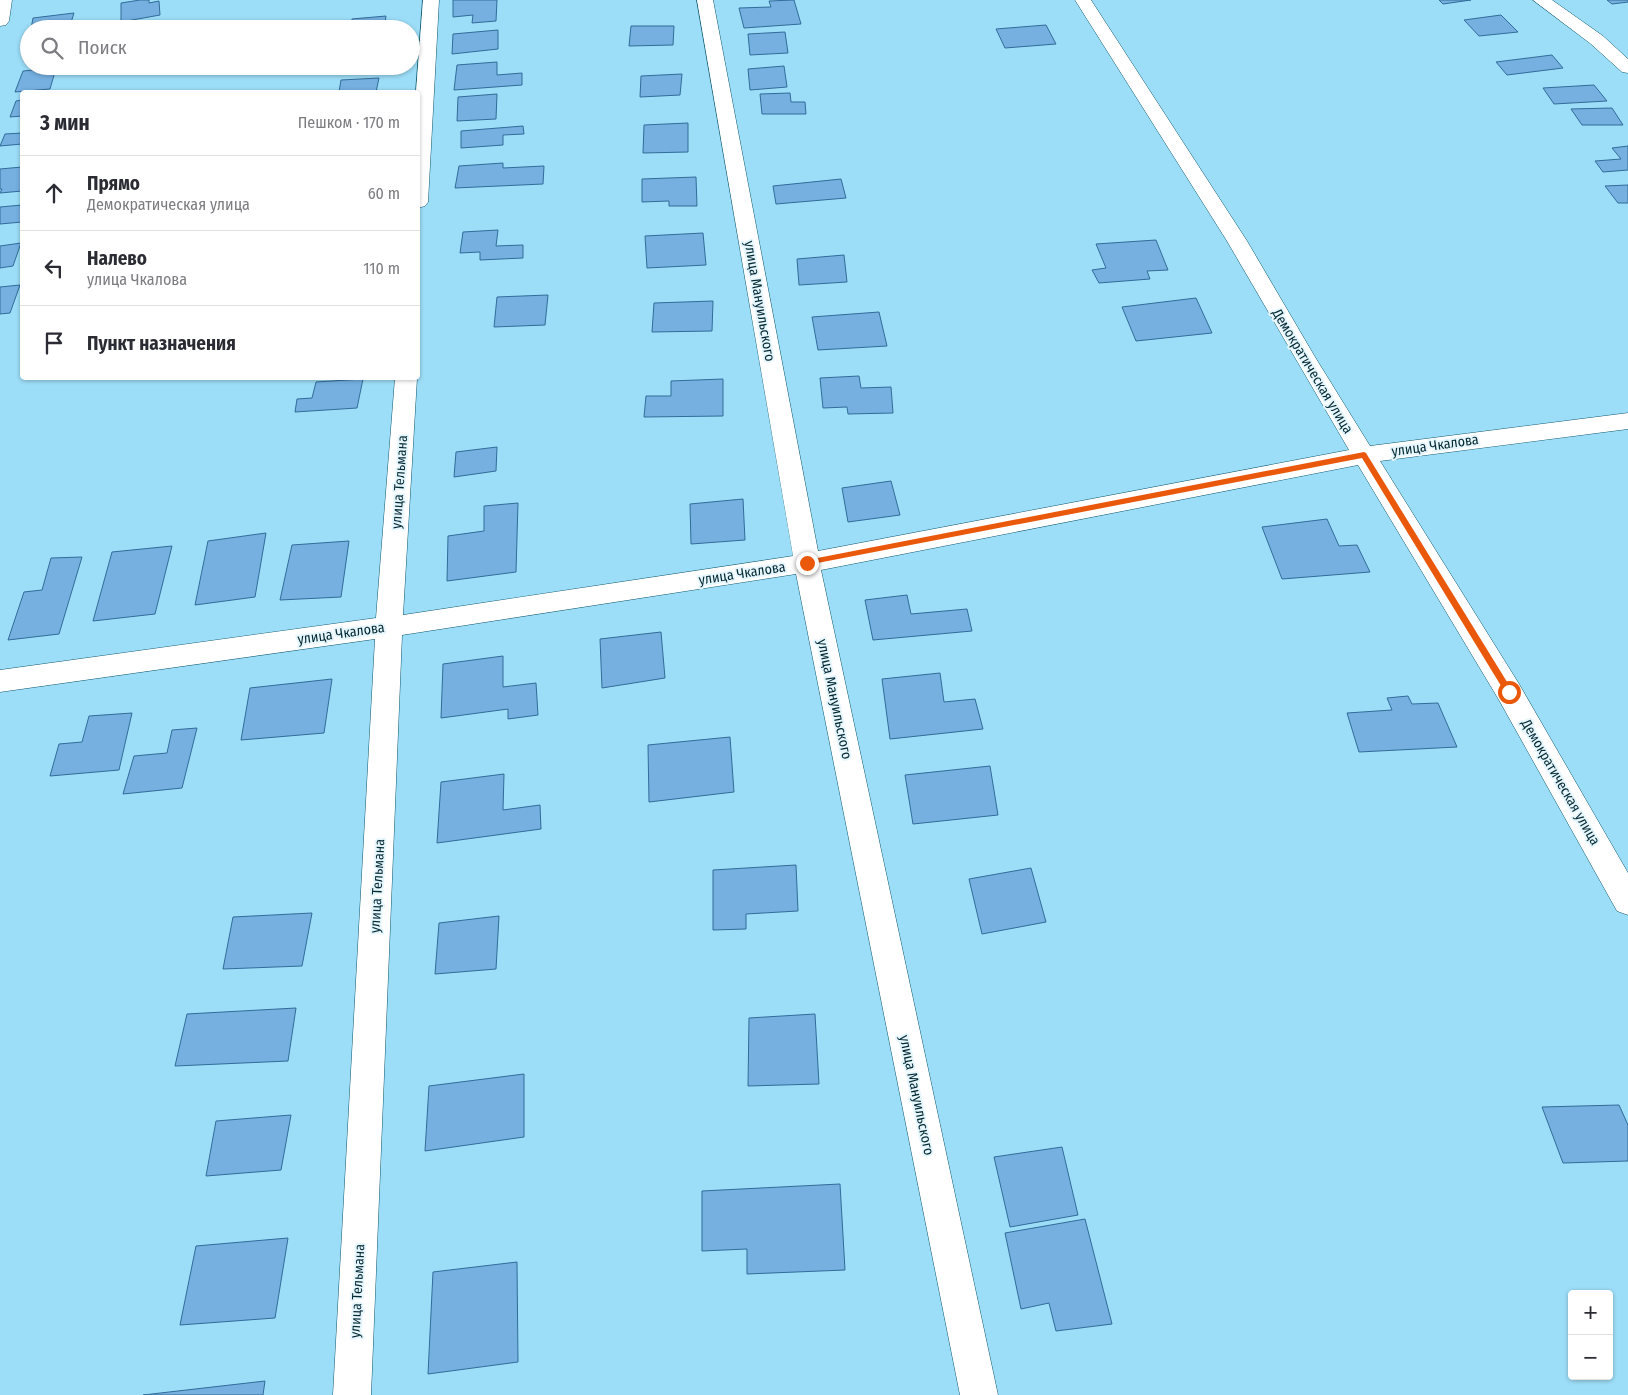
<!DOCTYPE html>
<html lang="ru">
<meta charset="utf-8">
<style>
:root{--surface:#fff;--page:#f2f2f3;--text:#2b2b33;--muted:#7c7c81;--line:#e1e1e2}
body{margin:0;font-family:"Fira Sans Condensed",sans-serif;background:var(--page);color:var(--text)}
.controls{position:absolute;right:15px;bottom:15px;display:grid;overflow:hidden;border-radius:5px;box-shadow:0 1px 4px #0004}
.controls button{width:45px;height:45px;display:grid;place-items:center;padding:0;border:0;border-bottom:1px solid var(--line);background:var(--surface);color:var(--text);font:25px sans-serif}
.stop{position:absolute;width:15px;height:15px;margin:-11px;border:4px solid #ea580c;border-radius:50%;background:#fff}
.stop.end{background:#ea580c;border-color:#fff;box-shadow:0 1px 5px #0008}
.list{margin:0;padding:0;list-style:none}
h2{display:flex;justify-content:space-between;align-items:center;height:65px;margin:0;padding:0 20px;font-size:21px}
h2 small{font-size:16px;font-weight:400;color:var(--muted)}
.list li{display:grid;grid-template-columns:32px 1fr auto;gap:15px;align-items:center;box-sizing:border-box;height:75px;padding:0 20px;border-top:1px solid var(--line)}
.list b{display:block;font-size:19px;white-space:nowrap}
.list p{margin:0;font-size:16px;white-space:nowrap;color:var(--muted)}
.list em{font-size:16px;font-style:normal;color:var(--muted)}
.icon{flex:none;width:28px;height:28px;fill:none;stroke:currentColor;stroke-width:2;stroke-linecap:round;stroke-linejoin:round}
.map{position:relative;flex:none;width:1628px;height:1395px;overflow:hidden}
.search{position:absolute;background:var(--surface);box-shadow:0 1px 4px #0004;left:20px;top:20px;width:400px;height:55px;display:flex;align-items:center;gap:12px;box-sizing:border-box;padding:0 18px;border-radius:28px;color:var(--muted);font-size:19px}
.panel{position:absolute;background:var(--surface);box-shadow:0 1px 4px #0004;left:20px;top:90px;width:400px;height:290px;border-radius:5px}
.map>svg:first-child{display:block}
</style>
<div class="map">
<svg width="1628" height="1395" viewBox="0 0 1628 1395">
<rect width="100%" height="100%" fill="#9cddf7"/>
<g fill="#75b0e1" stroke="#326c99">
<polygon points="140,0 149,0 149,3 159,1 160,15 121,22 121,3"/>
<polygon points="453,0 497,0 496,21 472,23 473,15 453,17"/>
<polygon points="794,0 801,24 744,28 739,8 771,7 769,1"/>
<polygon points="1439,0 1471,0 1443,4"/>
<polygon points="1607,0 1628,0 1628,2 1612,4"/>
<polygon points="74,13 69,29 31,29 33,18"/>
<polygon points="1501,15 1518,32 1479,36 1464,20"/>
<polygon points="386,16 384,29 351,29 352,19"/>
<polygon points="1046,25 1056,44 1005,48 996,29"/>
<polygon points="631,26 674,26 673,45 629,46"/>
<polygon points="498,30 498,49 452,54 453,34"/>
<polygon points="785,32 788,53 750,55 748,34"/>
<polygon points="1552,55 1563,68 1507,75 1496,62"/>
<polygon points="497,62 497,75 522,73 522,85 454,90 457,65"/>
<polygon points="784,66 787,87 750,90 748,69"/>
<polygon points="56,68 50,89 15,92 23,71"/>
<polygon points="682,74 680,95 640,97 641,76"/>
<polygon points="379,78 376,92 339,92 341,80"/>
<polygon points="1594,85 1607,101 1554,104 1543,88"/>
<polygon points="790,93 791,102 805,102 806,114 762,114 760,94"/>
<polygon points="497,94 496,119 457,121 458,97"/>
<polygon points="22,100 22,116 10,117 16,101"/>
<polygon points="1612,108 1623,125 1582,125 1571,109"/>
<polygon points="688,123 688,152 643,153 644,125"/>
<polygon points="523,126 524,134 503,135 503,145 461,148 461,131"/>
<polygon points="22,133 22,144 0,146 5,134"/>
<polygon points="1628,146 1628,170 1603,172 1595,161 1621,159 1612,148"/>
<polygon points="503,163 503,168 544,166 543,184 455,188 459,166"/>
<polygon points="22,167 22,191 0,193 2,189 0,189 0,169"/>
<polygon points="696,177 697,206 669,206 669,201 642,202 642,179"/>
<polygon points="841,179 846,198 776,204 773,186"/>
<polygon points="1628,185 1628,203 1618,203 1605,186"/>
<polygon points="22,205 22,222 0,224 0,207"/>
<polygon points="498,230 496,246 523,245 523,258 480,260 480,252 460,253 463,232"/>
<polygon points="703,233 706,265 647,268 645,236"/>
<polygon points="1156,240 1168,270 1147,271 1150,279 1099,283 1092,270 1106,268 1096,244"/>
<polygon points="21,243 13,266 0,268 0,246"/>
<polygon points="844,255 847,282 799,285 797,259"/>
<polygon points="20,285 10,313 0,314 0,287"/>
<polygon points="548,295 545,325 494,327 497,297"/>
<polygon points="1196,298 1212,333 1136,341 1122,307"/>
<polygon points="713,301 712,331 652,332 654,303"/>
<polygon points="879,312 887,346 818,350 812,317"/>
<polygon points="859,376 861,388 891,387 893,413 848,414 847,407 823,408 820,378"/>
<polygon points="363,379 357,408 295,412 297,399 312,398 316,382"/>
<polygon points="723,379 723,416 644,417 646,396 671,396 671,381"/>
<polygon points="497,447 496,471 454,477 456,452"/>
<polygon points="891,481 900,515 848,522 842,488"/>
<polygon points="743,499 745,540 691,544 690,504"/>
<polygon points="518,503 516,572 447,581 448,536 484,531 484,506"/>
<polygon points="1327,519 1339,546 1357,545 1370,572 1282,579 1262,527"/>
<polygon points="266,533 255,597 195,605 208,541"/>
<polygon points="349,541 341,597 280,600 292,545"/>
<polygon points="172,546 155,614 93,621 112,552"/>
<polygon points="82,557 59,634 8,640 24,592 42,590 51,558"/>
<polygon points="907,595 911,614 967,609 972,631 873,640 865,600"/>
<polygon points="661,632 665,678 602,688 600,639"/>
<polygon points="503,656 503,687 536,683 538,715 508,719 508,709 441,718 443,664"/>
<polygon points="940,673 944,702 975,699 983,729 890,739 882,679"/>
<polygon points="332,679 324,733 241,740 250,688"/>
<polygon points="1408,696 1412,704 1438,703 1457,747 1359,752 1347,713 1392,710 1387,698"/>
<polygon points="132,713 119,770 50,776 59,744 82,742 89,716"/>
<polygon points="197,728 182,788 123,794 134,756 167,753 172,730"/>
<polygon points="730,737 734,792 649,802 648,745"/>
<polygon points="990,766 998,815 913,824 905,775"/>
<polygon points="504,774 503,810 540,805 541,829 437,843 441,782"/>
<polygon points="796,865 798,911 746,914 746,929 713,930 713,870"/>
<polygon points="1031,868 1046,922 982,934 969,879"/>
<polygon points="312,913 302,966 223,969 233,917"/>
<polygon points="499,916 496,969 435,974 439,923"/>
<polygon points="296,1008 288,1061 175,1066 187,1014"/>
<polygon points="815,1014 819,1084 748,1086 749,1018"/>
<polygon points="524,1074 524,1137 425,1151 429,1086"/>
<polygon points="1619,1105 1628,1125 1628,1161 1563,1163 1542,1107"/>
<polygon points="291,1115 281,1170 206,1176 216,1121"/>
<polygon points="1062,1147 1078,1215 1010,1227 994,1157"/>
<polygon points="840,1184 845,1270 747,1274 747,1249 702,1251 702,1191"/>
<polygon points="1085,1219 1112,1324 1056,1331 1049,1303 1021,1309 1005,1233"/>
<polygon points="288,1238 275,1318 180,1325 196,1246"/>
<polygon points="517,1262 518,1362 428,1374 433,1272"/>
<polygon points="265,1381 263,1395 143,1395"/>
</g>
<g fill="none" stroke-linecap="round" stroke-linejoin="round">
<defs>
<g id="street">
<polygon points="0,0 12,0 9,21 6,25 0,26"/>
<polygon points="423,0 439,0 428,202 425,206 418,208 418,92 416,92"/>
<polygon points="697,0 713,0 818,551 1349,450 1227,241 1075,0 1091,0 1247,241 1315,357 1370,446 1628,413 1628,429 1380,461 1519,684 1628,873 1628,915 1617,911 1499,700 1358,465 821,570 998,1395 960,1395 796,574 402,635 371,1395 333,1395 375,639 0,692 0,670 376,618 395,378 417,378 403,615 793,556"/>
<polygon points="1533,0 1552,0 1603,36 1628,59 1628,73 1622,72 1591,44"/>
</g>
</defs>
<use href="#street" stroke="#0f576d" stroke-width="1"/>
<use href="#street" fill="#fff" fill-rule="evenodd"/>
</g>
<polygon fill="#ea580c" points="1364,452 1366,453 1512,690 1512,694 1506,694 1362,458 807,565 803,563 807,560"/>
<g text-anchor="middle" stroke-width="4" stroke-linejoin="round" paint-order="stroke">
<g font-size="14" fill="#022834" stroke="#e6f6fc">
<text transform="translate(760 301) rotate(80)" y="5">улица Мануильского</text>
<text transform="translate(1313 371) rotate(59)" y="5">Демократическая улица</text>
<text transform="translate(1435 445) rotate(-8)" y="5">улица Чкалова</text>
<text transform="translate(399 482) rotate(-86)" y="5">улица Тельмана</text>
<text transform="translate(742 573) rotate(-9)" y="5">улица Чкалова</text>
<text transform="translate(341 633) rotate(-8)" y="5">улица Чкалова</text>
<text transform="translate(835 699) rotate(78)" y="5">улица Мануильского</text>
<text transform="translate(1561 782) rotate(60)" y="5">Демократическая улица</text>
<text transform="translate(377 886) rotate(-87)" y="5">улица Тельмана</text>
<text transform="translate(917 1095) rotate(78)" y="5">улица Мануильского</text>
<text transform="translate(357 1291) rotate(-87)" y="5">улица Тельмана</text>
</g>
</g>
</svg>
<div class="controls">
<button>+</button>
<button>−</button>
</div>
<div class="stop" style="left:1509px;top:692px"></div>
<div class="stop end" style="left:807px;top:563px"></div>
<div class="search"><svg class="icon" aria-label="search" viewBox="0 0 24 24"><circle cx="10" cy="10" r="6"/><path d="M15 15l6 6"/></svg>Поиск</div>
<section class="panel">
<h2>3 мин<small>Пешком · 170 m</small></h2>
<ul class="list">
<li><svg class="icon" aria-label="ahead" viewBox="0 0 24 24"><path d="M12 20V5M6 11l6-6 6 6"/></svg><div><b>Прямо</b><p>Демократическая улица</p></div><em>60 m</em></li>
<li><svg class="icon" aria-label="left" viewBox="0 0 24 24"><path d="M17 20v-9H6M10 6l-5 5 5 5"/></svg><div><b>Налево</b><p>улица Чкалова</p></div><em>110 m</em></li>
<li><svg class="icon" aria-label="arrive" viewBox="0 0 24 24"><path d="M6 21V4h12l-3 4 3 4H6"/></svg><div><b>Пункт назначения</b></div></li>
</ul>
</section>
</div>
